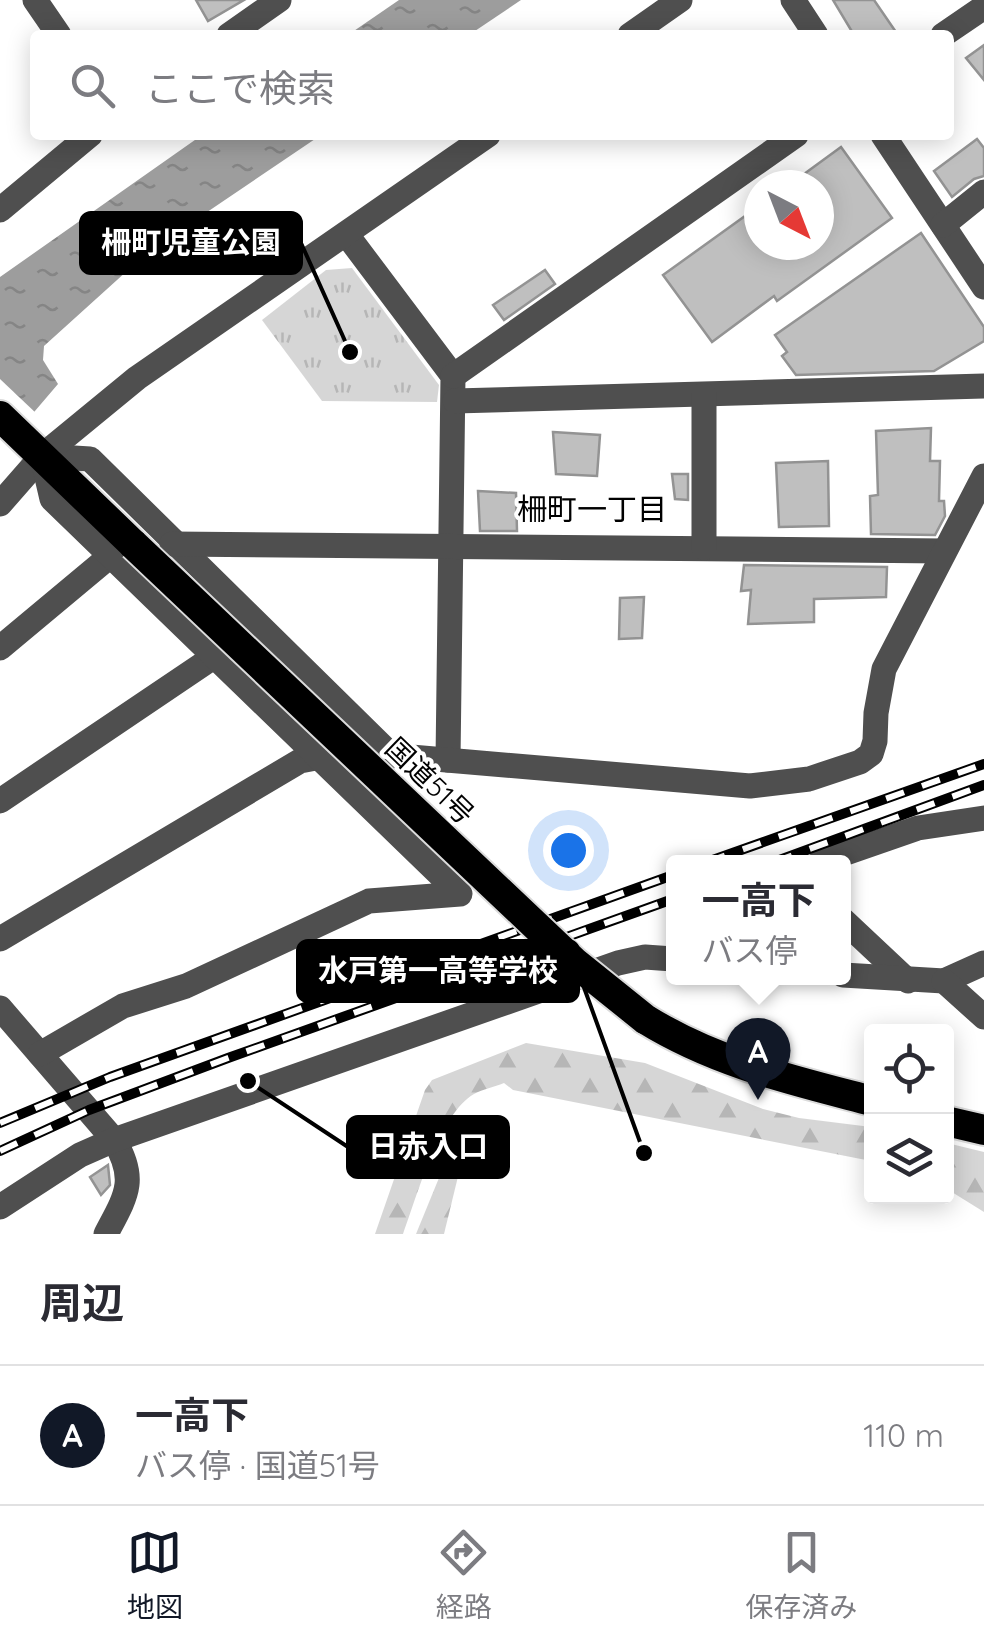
<!DOCTYPE html>
<html lang="ja">
<meta charset="utf-8">
<style>
:root{--surface:#fff;--page:#f2f2f3;--text:#2b2b33;--muted:#7c7c81;--line:#e1e1e2;--accent:#111827}
body{margin:0;font-family:Quicksand,"Noto Sans JP",sans-serif;background:var(--page);color:var(--text)}
.controls{position:absolute;right:30px;bottom:30px;display:grid;overflow:hidden;border-radius:10px;box-shadow:0 5px 25px #0003}
.controls button{width:90px;height:90px;display:grid;place-items:center;padding:0;border:0;border-bottom:2px solid var(--line);background:var(--surface);color:var(--text);font:50px sans-serif}
.compass{position:absolute;left:744px;top:170px;width:90px;height:90px;border-radius:50%;background:var(--surface);box-shadow:0 5px 25px #0003;rotate:138deg}
.you{position:absolute;left:568px;top:850px;width:35px;height:35px;margin:-25px;border:8px solid #fff;border-radius:50%;background:#1a73e8;box-shadow:0 0 0 15px #1a73e833}
.badge{display:grid;place-items:center;width:65px;height:65px;border-radius:50%;background:var(--accent);color:#fff;font-size:32px;font-weight:700}
.pin{position:absolute;translate:-50% -82px;filter:drop-shadow(0 2px 5px #0008)}
.pin::after{content:'';position:absolute;top:52px;width:35px;height:30px;background:inherit;clip-path:polygon(0 0,100% 0,50% 100%)}
.popup{position:absolute;left:666px;top:855px;width:185px;height:130px;box-sizing:border-box;display:grid;place-content:center;border-radius:10px;background:var(--surface);filter:drop-shadow(0 2px 8px #0005);font-size:32px;white-space:nowrap;color:var(--muted)}
.popup b{font-size:38px;color:var(--text)}
.popup::after{content:'';position:absolute;left:50%;top:100%;margin-left:-20px;border:20px solid transparent;border-top-color:var(--surface)}
.list{margin:0;padding:0;list-style:none}
h2{display:flex;justify-content:space-between;align-items:center;height:130px;margin:0;padding:0 40px;font-size:42px}
h2 small{font-size:32px;font-weight:400;color:var(--muted)}
.list li{display:grid;grid-template-columns:65px 1fr auto;gap:30px;align-items:center;box-sizing:border-box;height:140px;padding:0 40px;border-top:2px solid var(--line)}
.list b{display:block;font-size:38px;white-space:nowrap}
.list p{margin:0;font-size:32px;white-space:nowrap;color:var(--muted)}
.list em{font-size:32px;font-style:normal;color:var(--muted)}
.icon{flex:none;width:55px;height:55px;fill:none;stroke:currentColor;stroke-width:2;stroke-linecap:round;stroke-linejoin:round}
.map{position:relative;flex:none;width:984px;height:1234px;overflow:hidden}
.search{position:absolute;background:var(--surface);box-shadow:0 5px 25px #0003;left:30px;right:30px;top:30px;height:110px;display:flex;align-items:center;gap:25px;box-sizing:border-box;padding:0 35px;border-radius:10px;color:var(--muted);font-size:38px}
.sheet{height:270px;background:var(--surface)}
nav{display:flex;justify-content:space-around;align-items:center;box-sizing:border-box;height:140px;border-top:2px solid var(--line);background:var(--surface);font-size:28px;color:var(--muted)}
nav a{display:grid;justify-items:center;gap:5px}
nav .on{color:var(--accent)}
.map>svg:first-child{display:block}
</style>
<div class="map">
<svg width="984" height="1234" viewBox="0 0 984 1234">
<defs>
<pattern id="forest-firs" width="22" height="20" patternUnits="userSpaceOnUse" patternTransform="scale(2.5)"><rect width="22" height="20" fill="#d6d6d6"/><path d="M5 1l3.5 6h-7zM16 11l3.5 6h-7z" fill="#b6b6b6"/></pattern>
<pattern id="park-tufts" width="24" height="20" patternUnits="userSpaceOnUse" patternTransform="scale(2.5)"><rect width="24" height="20" fill="#d6d6d6"/><path d="M3 7l-1-3M5 7V3M7 7l1-3M15 17l-1-3M17 17v-4M19 17l1-3" fill="none" stroke="#b6b6b6"/></pattern>
<pattern id="water-ripples" width="26" height="14" patternUnits="userSpaceOnUse" patternTransform="scale(2.5)"><rect width="26" height="14" fill="#9d9d9d"/><path d="M2 4q2-2 4 0t4 0M15 11q2-2 4 0t4 0" fill="none" stroke="#858585"/></pattern>
</defs>
<rect width="100%" height="100%" fill="#fff"/>
<g fill="url(#forest-firs)">
<path d="M 526,1043 L 645,1063 L 763,1109 L 799,1118 L 871,1127 L 871,1161 L 513,1090 L 504,1083 C 494,1087 483,1089 474,1094 C 439,1114 417,1197 403,1234 L 375,1234 L 425,1090 L 432,1080 Z"/>
<polygon points="472,1119 444,1234 416,1234 457,1134"/>
<polygon points="947,1143 984,1152 984,1212 947,1189"/>
</g>
<polygon fill="url(#park-tufts)" points="352,268 439,385 437,402 322,401 262,320 326,270"/>
<g fill="url(#water-ripples)">
<polygon points="399,0 521,0 469,35 348,35"/>
<polygon points="202,135 321,135 148,252 44,346 43,360 58,384 0,452 0,277"/>
</g>
<polygon fill="#fff" points="0,379 38,415 3,456 0,453"/>
<g fill="#bfbfbf" stroke="#939393" stroke-width="2.5">
<polygon points="196,0 244,0 208,21"/>
<polygon points="833,0 874,0 898,35 854,35"/>
<polygon points="984,45 984,80 966,58"/>
<polygon points="977,139 984,148 984,176 974,179 952,197 934,171"/>
<polygon points="841,147 892,218 777,301 774,296 712,342 663,275 759,206 759,245 819,245 819,185 789,185"/>
<polygon points="921,233 984,327 984,341 934,371 796,375 782,356 787,352 775,335"/>
<polygon points="545,270 555,284 504,320 493,305"/>
<polygon points="931,428 930,461 940,461 939,501 944,501 945,516 935,535 871,534 870,496 878,495 876,431"/>
<polygon points="553,432 600,435 597,476 556,474"/>
<polygon points="828,461 829,526 779,527 776,463"/>
<polygon points="672,474 688,474 688,500 675,499"/>
<polygon points="478,491 516,493 517,531 480,531"/>
<polygon points="744,565 887,567 886,597 814,599 814,622 748,624 751,590 741,591"/>
<polygon points="644,597 642,638 619,639 620,598"/>
<polygon points="108,1165 110,1185 101,1195 90,1177"/>
</g>
<g fill="none" stroke-linecap="round" stroke-linejoin="round">
<defs>
<g id="highway">
<polyline points="0,416 134,545"/>
<path d="M 645,1019 C 716,1063 792,1080 872,1101"/>
<polyline points="946,1121 984,1130"/>
</g>
</defs>
<use href="#highway" stroke="#dbdbdb" stroke-width="34"/>
<g stroke="#4f4f4f" stroke-width="25">
<polyline points="35,0 59,35"/>
<polyline points="793,0 816,35"/>
<polyline points="229,35 279,0"/>
<polyline points="630,35 680,0"/>
<polyline points="943,35 984,7"/>
<polyline points="883,135 984,287"/>
<polyline points="0,210 90,135"/>
<polyline points="943,225 984,192"/>
<polyline points="347,235 453,376 448,760"/>
<polyline points="453,376 796,135"/>
<polyline points="455,401 984,386"/>
<polyline points="42,456 90,459 392,756"/>
<polyline points="0,504 42,456 137,378 488,135"/>
<polyline points="172,544 944,551"/>
<polyline points="704,548 704,395"/>
<polyline points="0,648 109,557"/>
<polyline points="0,801 215,656"/>
<polyline points="820,862 918,828 984,818"/>
<polyline points="843,920 908,981"/>
<polyline points="0,939 300,761 342,753 365,753 750,786 809,779 860,762 871,754 875,741 876,713 884,669 984,476"/>
<polyline points="843,975 944,981 984,963"/>
<polyline points="944,981 984,1017"/>
<path d="M 0,1008 L 114,1140 C 138,1180 126,1196 106,1234"/>
<polyline points="40,1054 123,1006 186,986 369,901 460,894 52,499 42,456"/>
<polyline points="0,1207 80,1155 114,1140 618,963 645,957 673,959"/>
</g>
<use href="#highway" stroke="#000" stroke-width="30"/>
<defs>
<g id="rail">
<polyline points="707,862 984,764"/>
<polyline points="774,862 984,785"/>
<polyline points="0,1123 110,1077 673,875"/>
<polyline points="0,1151 89,1110 228,1058 673,899"/>
</g>
</defs>
<use href="#rail" stroke="#000" stroke-width="10"/>
<use href="#rail" stroke="#fff" stroke-width="6" stroke-dasharray="19" stroke-linecap="butt"/>
<defs>
<polyline id="highway-bridge" points="134,545 574,962 645,1019"/>
</defs>
<use href="#highway-bridge" stroke="#dbdbdb" stroke-width="34" stroke-linecap="butt"/>
<use href="#highway-bridge" stroke="#000" stroke-width="30"/>
</g>
<g text-anchor="middle" stroke-width="8" stroke-linejoin="round" paint-order="stroke">
<g font-size="28" fill="#000" stroke="#fff">
<text transform="translate(430 781) rotate(44)" y="10">国道51号</text>
</g>
<g font-size="30" fill="#000" stroke="#fff">
<text x="592" y="520">柵町一丁目</text>
</g>
</g>
<path fill="none" stroke="#000" stroke-width="4" d="M350 352L301 243M644 1153L578 971M248 1081L348 1147"/>
<g fill="#000" stroke="#fff" stroke-width="4">
<circle cx="350" cy="352" r="10"/>
<circle cx="644" cy="1153" r="10"/>
<circle cx="248" cy="1081" r="10"/>
</g>
<g fill="#000" stroke="#000" stroke-width="4">
<rect x="81" y="213" width="220" height="60" rx="10"/>
<rect x="298" y="941" width="280" height="60" rx="10"/>
<rect x="348" y="1117" width="160" height="60" rx="10"/>
</g>
<g font-size="30" text-anchor="middle" font-weight="bold" fill="#fff">
<text x="191" y="253">柵町児童公園</text>
<text x="438" y="981">水戸第一高等学校</text>
<text x="428" y="1157">日赤入口</text>
</g>
</svg>
<div class="controls">
<button><svg class="icon" aria-label="locate" viewBox="0 0 24 24"><circle cx="12" cy="12" r="6"/><path d="M12 2v4M12 18v4M2 12h4M18 12h4"/></svg></button>
<button><svg class="icon" aria-label="layers" viewBox="0 0 24 24"><path d="M12 4l9 5-9 5-9-5zM3 14l9 5 9-5"/></svg></button>
</div>
<svg class="compass" viewBox="-18 -18 36 36"><path d="M0-13l5 13h-10z" fill="#e53935"/><path d="M0 13l5-13h-10z" fill="#7c7c81"/></svg>
<div class="you"></div>
<div class="pin badge" style="left:758px;top:1100px">A</div>
<div class="popup"><b>一高下</b>バス停</div>
<div class="search"><svg class="icon" aria-label="search" viewBox="0 0 24 24"><circle cx="10" cy="10" r="6"/><path d="M15 15l6 6"/></svg>ここで検索</div>
</div>
<section class="sheet">
<h2>周辺<small></small></h2>
<ul class="list">
<li><span class="badge">A</span><div><b>一高下</b><p>バス停 · 国道51号</p></div><em>110 m</em></li>
</ul>
</section>
<nav>
<a class="on"><svg class="icon" aria-label="map" viewBox="0 0 24 24"><path d="M3 6l6-2 6 2 6-2v14l-6 2-6-2-6 2zM9 4v14M15 6v14"/></svg>地図</a>
<a><svg class="icon" aria-label="directions" viewBox="0 0 24 24"><path d="M12 3l9 9-9 9-9-9zM9 14v-3h6M13 9l2 2-2 2"/></svg>経路</a>
<a><svg class="icon" aria-label="saved" viewBox="0 0 24 24"><path d="M7 4h10v16l-5-4-5 4z"/></svg>保存済み</a>
</nav>
